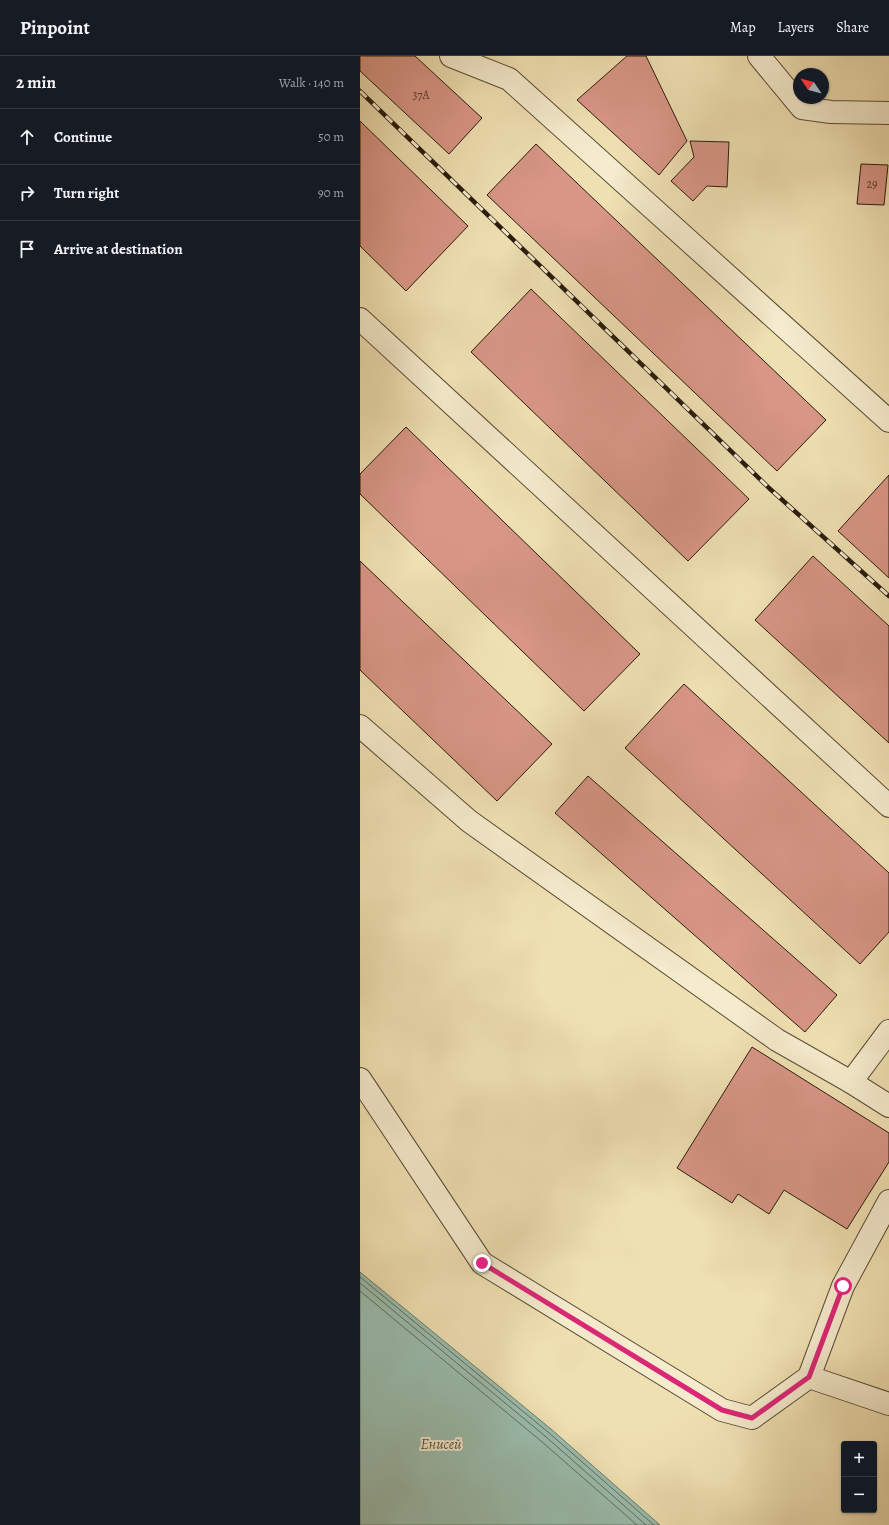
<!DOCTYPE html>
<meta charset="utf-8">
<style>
:root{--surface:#171b24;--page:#20242c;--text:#f1f3f6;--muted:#9ea1a6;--line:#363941}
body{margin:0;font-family:Alegreya,serif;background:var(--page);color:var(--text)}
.controls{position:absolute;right:12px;bottom:12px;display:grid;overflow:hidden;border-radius:4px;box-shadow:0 1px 3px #0004}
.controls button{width:36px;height:36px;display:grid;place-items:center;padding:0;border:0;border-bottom:1px solid var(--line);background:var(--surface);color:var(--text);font:20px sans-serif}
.compass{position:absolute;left:433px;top:12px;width:36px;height:36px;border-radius:50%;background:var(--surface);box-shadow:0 1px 3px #0004;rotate:305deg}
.stop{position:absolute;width:12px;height:12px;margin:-9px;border:3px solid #db2777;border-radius:50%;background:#fff}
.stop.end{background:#db2777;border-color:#fff;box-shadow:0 1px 4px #0008}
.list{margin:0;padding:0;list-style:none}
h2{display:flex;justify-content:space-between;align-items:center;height:52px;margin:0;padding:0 16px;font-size:17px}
h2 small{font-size:13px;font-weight:400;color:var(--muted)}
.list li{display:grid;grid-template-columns:26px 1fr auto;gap:12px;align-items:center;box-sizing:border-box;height:56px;padding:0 16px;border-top:1px solid var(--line)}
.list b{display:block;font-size:15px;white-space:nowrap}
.list em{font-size:13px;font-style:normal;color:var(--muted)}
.icon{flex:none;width:22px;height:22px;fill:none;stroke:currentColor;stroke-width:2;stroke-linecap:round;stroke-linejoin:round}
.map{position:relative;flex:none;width:529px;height:1469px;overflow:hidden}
header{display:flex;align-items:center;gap:24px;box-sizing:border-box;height:56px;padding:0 20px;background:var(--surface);border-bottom:1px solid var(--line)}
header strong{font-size:19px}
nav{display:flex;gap:22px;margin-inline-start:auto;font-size:14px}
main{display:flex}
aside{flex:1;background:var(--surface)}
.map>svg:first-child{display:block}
</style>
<header>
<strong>Pinpoint</strong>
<nav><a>Map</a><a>Layers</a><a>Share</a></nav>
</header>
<main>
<aside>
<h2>2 min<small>Walk · 140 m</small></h2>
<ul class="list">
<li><svg class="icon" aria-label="ahead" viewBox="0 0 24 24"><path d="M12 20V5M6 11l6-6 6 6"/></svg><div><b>Continue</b></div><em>50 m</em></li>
<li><svg class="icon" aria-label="right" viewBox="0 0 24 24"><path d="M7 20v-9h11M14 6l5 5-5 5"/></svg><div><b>Turn right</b></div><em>90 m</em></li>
<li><svg class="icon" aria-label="arrive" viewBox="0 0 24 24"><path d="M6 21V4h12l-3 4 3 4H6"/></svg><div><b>Arrive at destination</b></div></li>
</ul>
</aside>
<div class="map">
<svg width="529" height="1469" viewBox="0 0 529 1469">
<rect width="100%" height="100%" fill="#efe0b2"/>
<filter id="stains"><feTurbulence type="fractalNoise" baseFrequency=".005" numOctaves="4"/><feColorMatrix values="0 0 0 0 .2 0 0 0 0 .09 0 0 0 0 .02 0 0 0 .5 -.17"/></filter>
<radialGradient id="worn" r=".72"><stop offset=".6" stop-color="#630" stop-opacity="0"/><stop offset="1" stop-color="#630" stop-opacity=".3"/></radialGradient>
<polygon fill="#9abdae" stroke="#6d7c6e" points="0,1216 191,1373 300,1469 0,1469"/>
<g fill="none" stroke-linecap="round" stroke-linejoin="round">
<g stroke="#626c5e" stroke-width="1">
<polyline points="0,1221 188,1376 294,1469"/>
<polyline points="0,1227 185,1380 286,1469"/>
<polyline points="0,1235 181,1385 277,1469"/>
</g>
</g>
<g fill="#d89686" stroke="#291b0d">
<polygon points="0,0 55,0 122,62 89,98 0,15"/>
<polygon points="267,0 286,0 327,85 299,119 217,44"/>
<polygon points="0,65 108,170 46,235 0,190"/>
<polygon points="330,85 369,86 367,131 347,130 333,145 311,125 334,101"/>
<polygon points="176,88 466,364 417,415 127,139"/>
<polygon points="501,108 528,109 524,149 497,148"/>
<polygon points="171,233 389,443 328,505 111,296"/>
<polygon points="46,371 280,598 224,655 0,438 0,418"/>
<polygon points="529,419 529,522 478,475"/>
<polygon points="453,500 529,570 529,687 395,564"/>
<polygon points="0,505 192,688 137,745 0,614"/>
<polygon points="324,628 529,817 529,876 500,908 265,692"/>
<polygon points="228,720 477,939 445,976 195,757"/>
<polygon points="392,991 529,1077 529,1106 487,1173 424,1134 409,1158 378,1138 372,1147 317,1112"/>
</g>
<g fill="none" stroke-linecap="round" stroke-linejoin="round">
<defs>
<g id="minor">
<polyline points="91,0 149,23 529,365"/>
<polyline points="399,0 442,52 471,56 529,57"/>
<polyline points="0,263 529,750"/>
<polyline points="0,670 109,765 417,984 491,1026 529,975"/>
<polyline points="0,1023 122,1207 362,1354 392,1362 449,1321 483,1230 529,1145"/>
<polyline points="491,1026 529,1050"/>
<polyline points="449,1321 529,1348"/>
</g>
</defs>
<use href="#minor" stroke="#5a4c36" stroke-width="24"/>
<use href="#minor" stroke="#f5ebcd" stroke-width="22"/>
<defs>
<polyline id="rail" points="0,35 409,432 529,540"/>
</defs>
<use href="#rail" stroke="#291b0d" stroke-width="4.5"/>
<use href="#rail" stroke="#f5ebcd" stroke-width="3" stroke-dasharray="9" stroke-linecap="butt"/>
</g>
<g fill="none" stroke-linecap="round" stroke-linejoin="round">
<polyline stroke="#db2777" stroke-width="5" points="122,1207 362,1354 392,1362 449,1321 483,1230"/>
</g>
<g text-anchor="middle" stroke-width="4" stroke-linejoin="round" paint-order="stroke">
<g font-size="12" fill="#553a2b">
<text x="61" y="43">37А</text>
<text x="512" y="132">29</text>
</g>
<g font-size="15" font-style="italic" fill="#515445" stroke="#f5ebcd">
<text x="81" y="1393">Енисей</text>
</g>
</g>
<rect width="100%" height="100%" filter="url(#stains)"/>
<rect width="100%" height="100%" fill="url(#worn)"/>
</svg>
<div class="controls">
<button>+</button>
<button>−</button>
</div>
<svg class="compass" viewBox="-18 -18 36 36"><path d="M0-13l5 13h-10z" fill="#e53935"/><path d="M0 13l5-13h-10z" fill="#9ea1a6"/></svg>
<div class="stop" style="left:483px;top:1230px"></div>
<div class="stop end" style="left:122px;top:1207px"></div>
</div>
</main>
